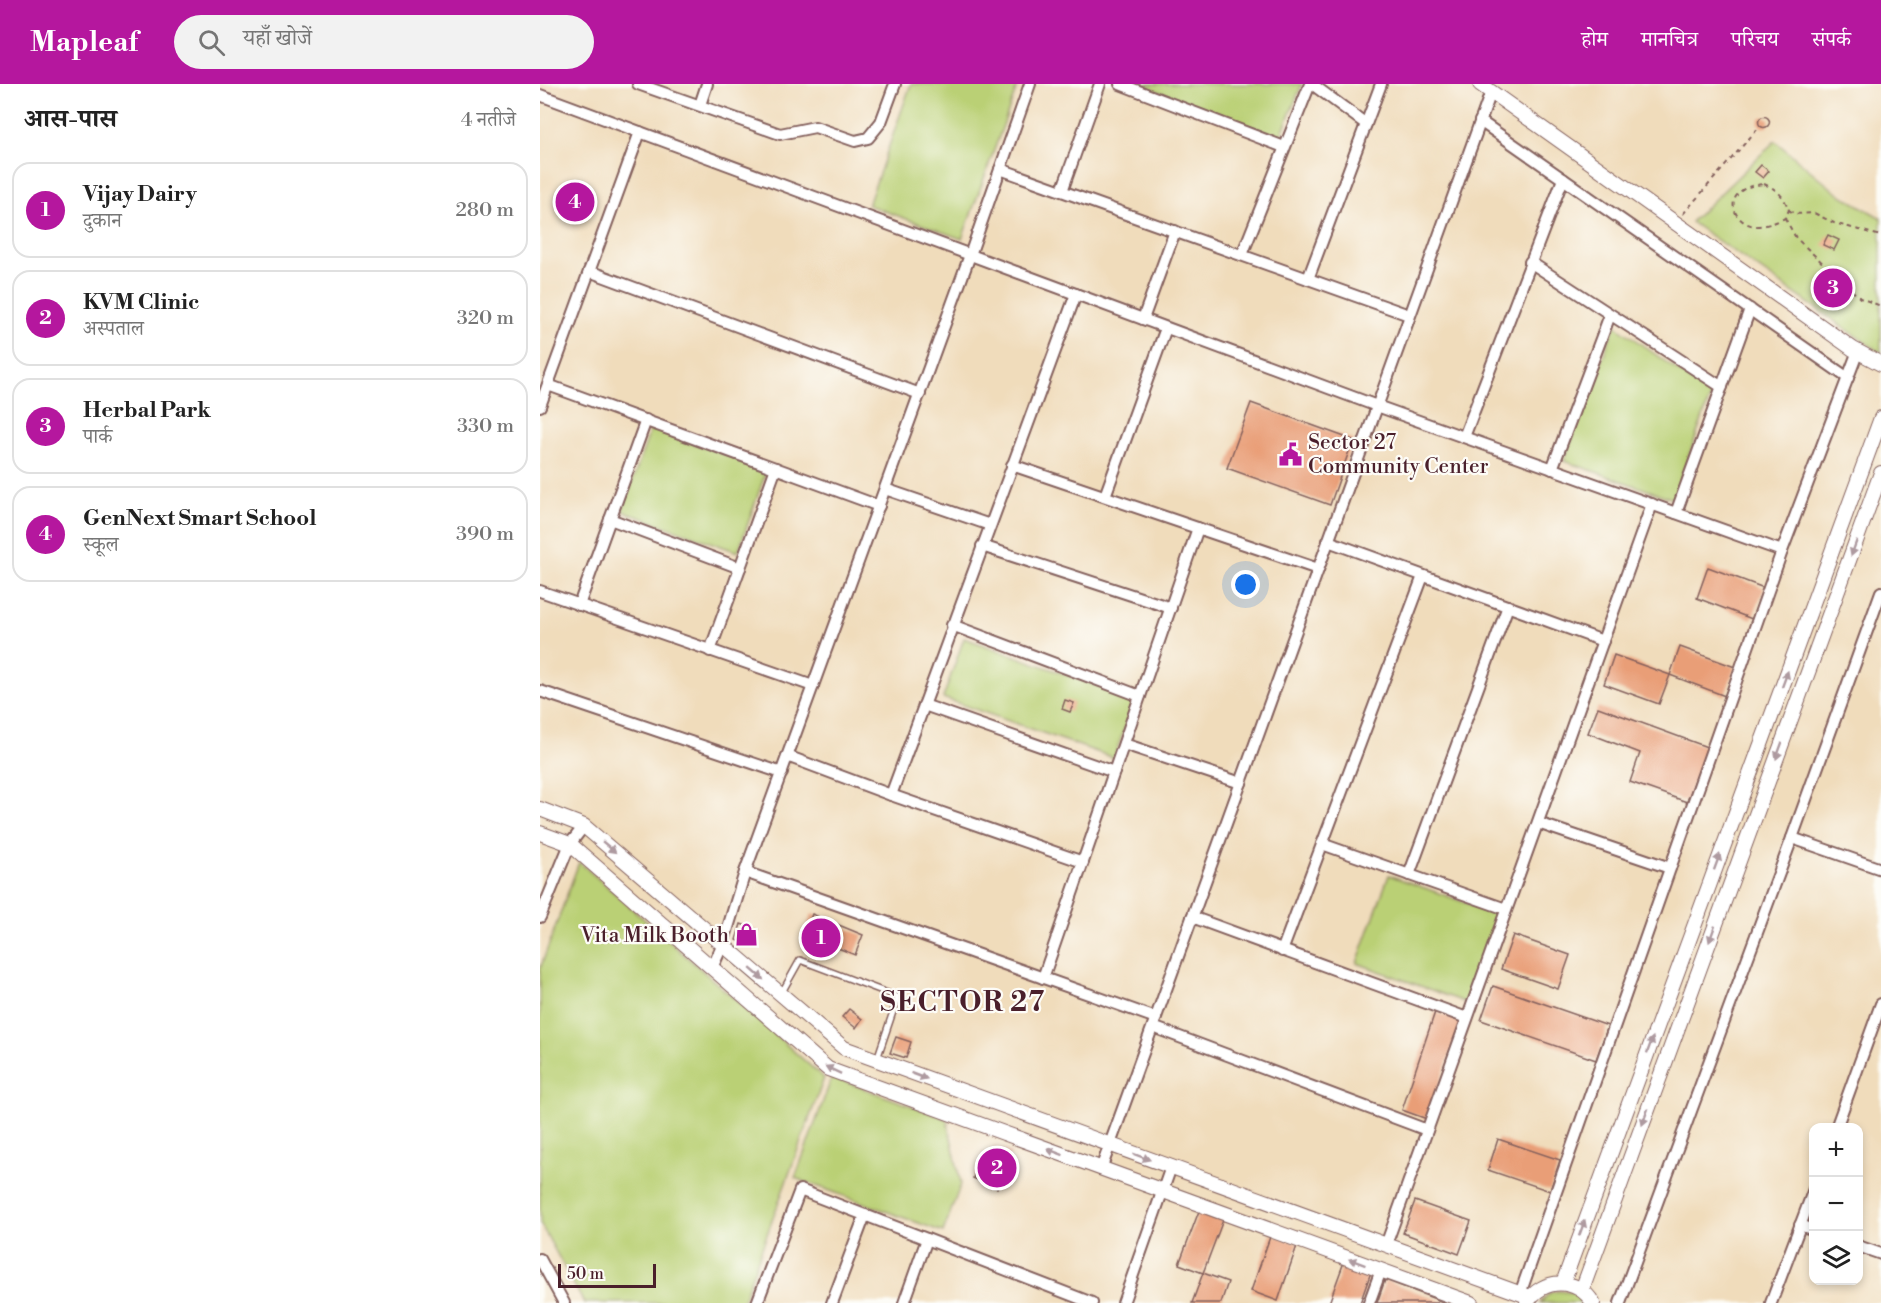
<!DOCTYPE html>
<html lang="hi">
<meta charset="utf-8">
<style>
:root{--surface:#fff;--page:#f2f2f2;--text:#222;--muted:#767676;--line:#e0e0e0;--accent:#b5179e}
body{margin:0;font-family:"Libre Bodoni","Noto Serif Devanagari",serif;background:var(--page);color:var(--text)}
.controls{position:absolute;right:18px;bottom:18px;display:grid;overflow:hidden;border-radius:12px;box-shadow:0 3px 9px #0003}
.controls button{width:54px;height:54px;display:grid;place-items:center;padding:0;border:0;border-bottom:2px solid var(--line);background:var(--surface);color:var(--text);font:30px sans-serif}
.scale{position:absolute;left:18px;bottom:15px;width:98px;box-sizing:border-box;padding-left:6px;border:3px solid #4a1f2b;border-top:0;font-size:16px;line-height:21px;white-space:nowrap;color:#4a1f2b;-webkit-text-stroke:4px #fdfcf7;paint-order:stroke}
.you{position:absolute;left:706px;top:501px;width:21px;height:21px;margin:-15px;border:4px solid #fff;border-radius:50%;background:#1a73e8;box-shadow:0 0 0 9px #1a73e833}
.badge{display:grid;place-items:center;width:39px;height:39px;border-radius:50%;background:var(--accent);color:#fff;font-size:20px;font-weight:700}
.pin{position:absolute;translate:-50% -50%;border:3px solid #fff;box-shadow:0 2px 6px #0006}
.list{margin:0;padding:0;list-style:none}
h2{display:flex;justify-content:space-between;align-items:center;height:78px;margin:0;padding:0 24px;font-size:26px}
h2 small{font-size:20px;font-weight:400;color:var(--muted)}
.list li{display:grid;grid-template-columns:39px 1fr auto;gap:18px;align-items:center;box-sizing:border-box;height:96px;margin:0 12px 12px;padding:0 12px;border:2px solid var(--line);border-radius:18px}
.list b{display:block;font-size:22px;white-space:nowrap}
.list p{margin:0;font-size:20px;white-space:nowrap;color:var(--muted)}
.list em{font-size:20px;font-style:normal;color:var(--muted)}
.icon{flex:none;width:33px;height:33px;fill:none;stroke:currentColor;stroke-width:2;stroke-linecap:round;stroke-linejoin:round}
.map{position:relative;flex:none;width:1341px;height:1219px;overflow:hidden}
header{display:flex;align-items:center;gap:36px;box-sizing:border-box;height:84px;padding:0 30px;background:var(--accent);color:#fff}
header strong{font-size:28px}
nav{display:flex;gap:33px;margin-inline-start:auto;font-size:21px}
.search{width:420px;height:54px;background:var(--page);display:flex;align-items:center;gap:15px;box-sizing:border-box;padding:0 21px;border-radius:33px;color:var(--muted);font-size:22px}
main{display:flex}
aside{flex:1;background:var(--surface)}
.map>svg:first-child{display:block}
</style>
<header>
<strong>Mapleaf</strong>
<div class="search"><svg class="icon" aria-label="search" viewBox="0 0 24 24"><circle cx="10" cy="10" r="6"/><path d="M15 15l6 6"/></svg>यहाँ खोजें</div>
<nav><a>होम</a><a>मानचित्र</a><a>परिचय</a><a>संपर्क</a></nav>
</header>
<main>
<aside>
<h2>आस-पास<small>4 नतीजे</small></h2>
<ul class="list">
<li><span class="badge">1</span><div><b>Vijay Dairy</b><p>दुकान</p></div><em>280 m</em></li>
<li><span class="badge">2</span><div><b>KVM Clinic</b><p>अस्पताल</p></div><em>320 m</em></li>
<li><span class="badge">3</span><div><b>Herbal Park</b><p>पार्क</p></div><em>330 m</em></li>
<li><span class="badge">4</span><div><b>GenNext Smart School</b><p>स्कूल</p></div><em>390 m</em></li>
</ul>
</aside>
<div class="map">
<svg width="1341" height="1219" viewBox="0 0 1341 1219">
<rect width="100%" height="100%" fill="#fdfcf7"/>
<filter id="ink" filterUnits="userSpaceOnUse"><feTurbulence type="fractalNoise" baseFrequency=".0167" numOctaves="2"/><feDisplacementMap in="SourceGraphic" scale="12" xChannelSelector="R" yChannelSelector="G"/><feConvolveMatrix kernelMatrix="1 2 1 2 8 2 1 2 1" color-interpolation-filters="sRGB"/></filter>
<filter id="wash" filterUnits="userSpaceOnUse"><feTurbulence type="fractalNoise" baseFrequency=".008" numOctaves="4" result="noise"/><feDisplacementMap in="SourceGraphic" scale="24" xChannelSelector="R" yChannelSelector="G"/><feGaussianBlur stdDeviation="1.35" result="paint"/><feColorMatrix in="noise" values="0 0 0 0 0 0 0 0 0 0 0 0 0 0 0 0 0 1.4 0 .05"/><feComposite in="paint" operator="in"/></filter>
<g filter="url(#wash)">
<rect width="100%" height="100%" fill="#f0dcbb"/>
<g fill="#bad074" stroke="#827850" stroke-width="1.5">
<polygon points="371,0 478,0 422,155 328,121"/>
<polygon points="599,0 762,0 740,54"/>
<polygon points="1235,57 1296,108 1341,134 1341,269 1151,138"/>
<polygon points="1075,241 1171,311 1133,415 1024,377"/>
<polygon points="111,344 227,385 198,468 82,427"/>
<polygon points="424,554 595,615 574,674 403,614"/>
<polygon points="39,778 284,994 202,1219 44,1219 0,1139 0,885"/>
<polygon points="849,791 959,831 927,919 817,879"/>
<polygon points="292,993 407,1035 421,1100 403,1148 255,1094"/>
<polygon points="1018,1207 1034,1209 1044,1219 1000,1219 1010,1209"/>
</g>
<g id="blocks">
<g fill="#e99e77">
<circle cx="1224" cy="38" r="5.5"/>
<polygon points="1221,81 1229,87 1223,94 1215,88"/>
<polygon points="1288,151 1299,156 1294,166 1283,161"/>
<polygon points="711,319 813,356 790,421 687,384"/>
<polygon points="1168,483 1224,504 1212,535 1157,514"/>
<polygon points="1140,563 1195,583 1185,612 1130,591"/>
<polygon points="1074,571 1130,591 1119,620 1064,600"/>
<polygon points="525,616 534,619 530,628 522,625"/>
<polygon points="1058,623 1167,663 1147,718 1090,698 1100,669 1048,649"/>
<polygon points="272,830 323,851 315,871 264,850"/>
<polygon points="201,840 218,846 212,862 196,856"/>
<polygon points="973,851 1030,871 1018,905 961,885"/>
<polygon points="953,902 1068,942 1056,976 941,936"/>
<polygon points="309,925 322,935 316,944 302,933"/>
<polygon points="895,928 922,937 887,1035 862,1026"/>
<polygon points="356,953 371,958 366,974 350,969"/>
<polygon points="958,1055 1020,1076 1010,1107 948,1086"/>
<polygon points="454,1062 471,1069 457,1104 433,1094 443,1068 450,1071"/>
<polygon points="875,1117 931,1137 919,1170 863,1149"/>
<polygon points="659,1127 683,1136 663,1189 639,1180"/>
<polygon points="731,1150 758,1159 738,1217 711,1207"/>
<polygon points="804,1178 831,1188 820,1219 789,1219"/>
<polygon points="663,1189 688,1198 681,1219 652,1219"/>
<polygon points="845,1196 906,1219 837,1219"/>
</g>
</g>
</g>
<g filter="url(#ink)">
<use href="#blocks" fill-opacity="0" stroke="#84615d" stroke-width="1.5"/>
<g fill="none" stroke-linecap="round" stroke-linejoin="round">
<defs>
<polyline id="service" points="241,910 260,876 358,913 337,975"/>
<g id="minor">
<polyline points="98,0 240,50 275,43 315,57 328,54 341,38 355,0"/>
<polyline points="580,0 744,63"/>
<polyline points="772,0 826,40"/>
<polyline points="0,11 837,322 1242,467 980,1210"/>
<polyline points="160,21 167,0"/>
<polyline points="940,37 1308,294"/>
<polyline points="460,85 869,231"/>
<polyline points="522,107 560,0"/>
<polyline points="702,171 770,0"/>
<polyline points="990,178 1182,303"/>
<polyline points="49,187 380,310"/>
<polyline points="768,195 841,0"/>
<polyline points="603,235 635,147"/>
<polyline points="8,301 339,422"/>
<polyline points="0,322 100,48"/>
<polyline points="924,353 1023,95"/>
<polyline points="472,381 778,485"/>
<polyline points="1012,385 1070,231"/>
<polyline points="345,405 450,441"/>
<polyline points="565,412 626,244"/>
<polyline points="1136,429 1210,225"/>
<polyline points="70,435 200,484"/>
<polyline points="788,457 1063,557"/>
<polyline points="442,462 631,524"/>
<polyline points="1242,467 1318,267"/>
<polyline points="0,507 273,602"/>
<polyline points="39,521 106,336"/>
<polyline points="412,541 600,612"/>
<polyline points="170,567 236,384"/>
<polyline points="0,607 242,689"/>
<polyline points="384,621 574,688"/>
<polyline points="584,660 701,699"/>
<polyline points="247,672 351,711 536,210"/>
<polyline points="351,711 543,778"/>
<polyline points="998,739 1130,784"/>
<polyline points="1252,754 1341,785"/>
<polyline points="782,760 966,825"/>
<polyline points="205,788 616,934"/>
<polyline points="869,791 968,522"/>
<polyline points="0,833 30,760 44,742"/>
<polyline points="652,833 927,934"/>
<polyline points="742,867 883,492"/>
<polyline points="172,884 183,860 205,788 430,171 490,0"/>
<polyline points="503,894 658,444"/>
<polyline points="613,943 887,1046"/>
<polyline points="1296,1044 1341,920"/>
<polyline points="561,1085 951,8"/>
<polyline points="1260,1141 1274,1146"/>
<polyline points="846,1161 1112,420"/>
<polyline points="1318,1162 1341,1170"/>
<polyline points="0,1175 24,1219"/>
<polyline points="217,1219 260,1106 552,1219"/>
<polyline points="292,1219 325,1131"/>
<polyline points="364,1219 387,1155"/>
<polyline points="583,1219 631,1083"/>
<polyline points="829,1219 841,1186"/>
<polyline points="1080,1219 1252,754 1341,508"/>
<polyline points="1231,1219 1274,1105"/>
</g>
<g id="tertiary">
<polyline points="940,0 1313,265 1341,280"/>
<polyline points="0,725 44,742 304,964 990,1213"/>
<polyline points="0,749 30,760 288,985 931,1219"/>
<polyline points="1023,1199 1341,334"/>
<polyline points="1042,1206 1341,389"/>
<path d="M 987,1219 C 1002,1193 1038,1193 1053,1219"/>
</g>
</defs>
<use href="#service" stroke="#84615d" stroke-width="8"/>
<use href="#minor" stroke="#84615d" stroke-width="14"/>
<use href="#tertiary" stroke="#84615d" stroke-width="16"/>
<g stroke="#84615d" stroke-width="2" stroke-dasharray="4.5 4.5" stroke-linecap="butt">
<path d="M 1224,100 C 1238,106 1243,111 1249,126 L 1245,134 C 1236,138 1227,142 1217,142 C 1199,142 1184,120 1201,107 C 1207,102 1216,101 1224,100 Z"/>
<polyline points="1249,126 1254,130 1274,129 1294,139 1341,152"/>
<polyline points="1143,130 1220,42"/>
<polyline points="1245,134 1256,154 1320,214 1341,222"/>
</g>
<use href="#service" stroke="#fff" stroke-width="5"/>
<use href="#minor" stroke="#fff" stroke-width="10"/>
<use href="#tertiary" stroke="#fff" stroke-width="14"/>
</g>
<defs><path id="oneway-solid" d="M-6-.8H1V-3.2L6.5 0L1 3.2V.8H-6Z" transform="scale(1.5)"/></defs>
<g fill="#ae9aa0">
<use href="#oneway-solid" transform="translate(1314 464) rotate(110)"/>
<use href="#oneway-solid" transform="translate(1245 595) rotate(-70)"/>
<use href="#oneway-solid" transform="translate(1239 667) rotate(110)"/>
<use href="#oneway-solid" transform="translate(69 763) rotate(40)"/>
<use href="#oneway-solid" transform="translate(1177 778) rotate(-70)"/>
<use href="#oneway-solid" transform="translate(1172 850) rotate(110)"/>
<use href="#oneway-solid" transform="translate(217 890) rotate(41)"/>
<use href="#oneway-solid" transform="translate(1110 961) rotate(-70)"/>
<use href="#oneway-solid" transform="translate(293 986) rotate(-154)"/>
<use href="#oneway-solid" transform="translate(379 992) rotate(20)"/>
<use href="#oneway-solid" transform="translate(1105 1033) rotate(110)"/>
<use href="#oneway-solid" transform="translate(515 1068) rotate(-160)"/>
<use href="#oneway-solid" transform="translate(602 1073) rotate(20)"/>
<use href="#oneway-solid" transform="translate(1042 1144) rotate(-70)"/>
<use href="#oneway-solid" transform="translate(817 1178) rotate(-160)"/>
</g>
</g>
<defs>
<symbol id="civic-bare" viewBox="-9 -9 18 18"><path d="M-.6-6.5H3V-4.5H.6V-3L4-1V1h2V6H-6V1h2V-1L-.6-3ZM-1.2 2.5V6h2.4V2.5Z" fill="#b5179e" stroke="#fdfcf7" stroke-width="2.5" paint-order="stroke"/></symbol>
<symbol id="shop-bare" viewBox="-9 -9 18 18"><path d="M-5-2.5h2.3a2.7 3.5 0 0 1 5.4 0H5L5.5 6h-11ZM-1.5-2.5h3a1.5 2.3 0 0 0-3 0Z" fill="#b5179e" stroke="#fdfcf7" stroke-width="2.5" paint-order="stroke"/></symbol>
</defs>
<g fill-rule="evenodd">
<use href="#civic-bare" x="734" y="354" width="33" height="33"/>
<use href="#shop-bare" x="190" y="834" width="33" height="33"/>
</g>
<g text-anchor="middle" stroke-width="4.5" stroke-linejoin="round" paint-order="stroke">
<g font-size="21" fill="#4a1f2b" stroke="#fdfcf7" text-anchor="start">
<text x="768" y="365">Sector 27<tspan x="768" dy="24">Community Center</tspan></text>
<text x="189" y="858" text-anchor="end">Vita Milk Booth</text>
</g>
<g font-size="27" font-weight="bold" letter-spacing="1.5" fill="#4a1f2b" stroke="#fdfcf7">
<text x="423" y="927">SECTOR 27</text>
</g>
</g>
</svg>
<div class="controls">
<button>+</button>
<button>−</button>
<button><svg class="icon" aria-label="layers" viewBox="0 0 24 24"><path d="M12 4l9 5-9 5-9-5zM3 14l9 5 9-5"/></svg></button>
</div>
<div class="scale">50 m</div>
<div class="you"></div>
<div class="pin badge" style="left:281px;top:854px">1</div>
<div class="pin badge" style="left:457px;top:1084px">2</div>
<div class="pin badge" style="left:1293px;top:204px">3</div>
<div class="pin badge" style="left:35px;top:118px">4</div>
</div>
</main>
